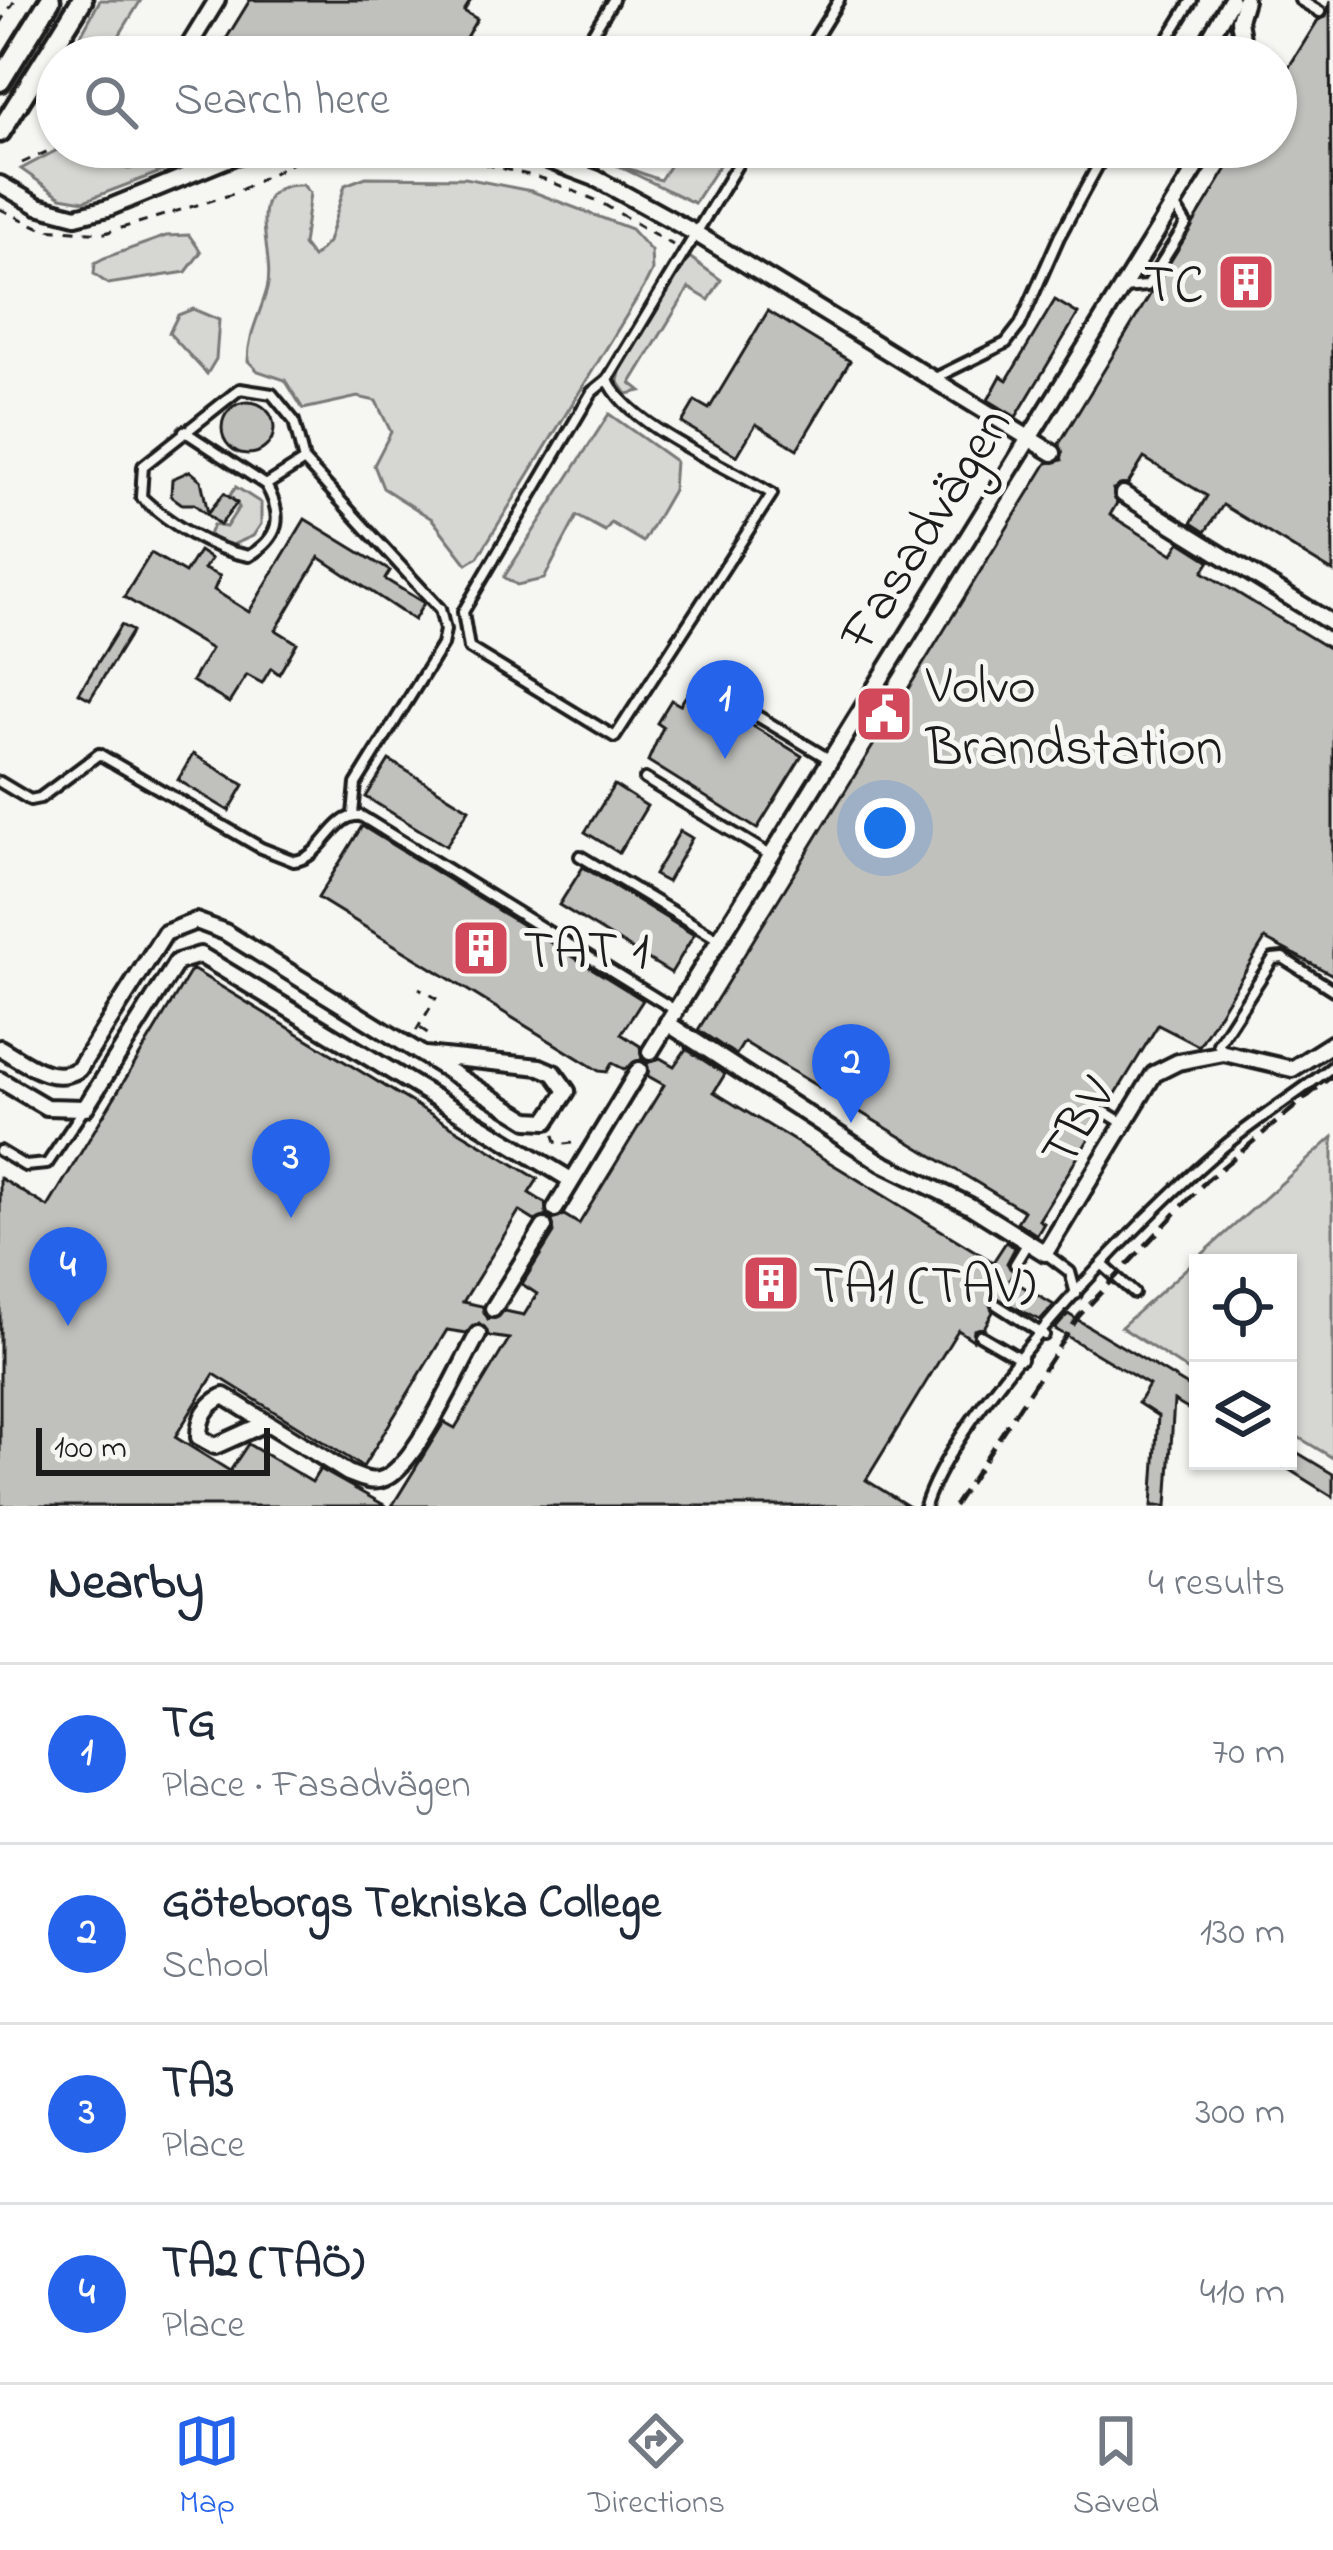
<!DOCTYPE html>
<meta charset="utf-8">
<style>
:root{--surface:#fff;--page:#f2f2f3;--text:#1f2937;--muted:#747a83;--line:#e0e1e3;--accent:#2563eb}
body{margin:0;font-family:"Indie Flower",sans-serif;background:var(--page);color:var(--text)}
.controls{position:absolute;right:36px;bottom:36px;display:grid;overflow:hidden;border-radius:0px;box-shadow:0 3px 9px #0004}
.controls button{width:108px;height:108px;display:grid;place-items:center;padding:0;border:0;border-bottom:3px solid var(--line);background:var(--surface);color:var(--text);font:60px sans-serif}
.scale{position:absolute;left:36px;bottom:30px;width:234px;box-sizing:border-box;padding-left:12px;border:6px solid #1c1c1c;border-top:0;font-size:33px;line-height:42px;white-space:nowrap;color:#1c1c1c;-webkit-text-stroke:9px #f6f6f2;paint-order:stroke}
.you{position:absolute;left:885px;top:828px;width:42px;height:42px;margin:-30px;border:9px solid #fff;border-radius:50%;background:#1a73e8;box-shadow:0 0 0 18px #1a73e833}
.badge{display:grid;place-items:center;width:78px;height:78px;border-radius:50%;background:var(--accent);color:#fff;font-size:39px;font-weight:700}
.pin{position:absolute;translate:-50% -99px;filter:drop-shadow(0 3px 6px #0008)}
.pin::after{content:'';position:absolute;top:63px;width:42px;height:36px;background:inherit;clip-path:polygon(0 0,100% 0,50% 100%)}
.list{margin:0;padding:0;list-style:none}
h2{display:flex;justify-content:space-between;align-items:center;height:156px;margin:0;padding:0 48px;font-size:51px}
h2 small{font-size:39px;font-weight:400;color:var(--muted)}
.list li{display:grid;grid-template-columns:78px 1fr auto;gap:36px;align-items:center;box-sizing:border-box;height:180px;padding:0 48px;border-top:3px solid var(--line)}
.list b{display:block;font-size:45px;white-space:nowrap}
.list p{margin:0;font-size:39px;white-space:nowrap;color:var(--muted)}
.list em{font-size:39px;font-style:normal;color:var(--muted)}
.icon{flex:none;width:66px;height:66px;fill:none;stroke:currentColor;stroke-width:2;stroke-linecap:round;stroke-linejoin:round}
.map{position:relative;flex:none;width:1333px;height:1506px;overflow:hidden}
.search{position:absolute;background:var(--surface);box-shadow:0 3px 9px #0004;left:36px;right:36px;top:36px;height:132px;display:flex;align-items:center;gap:30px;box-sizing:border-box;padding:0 42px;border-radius:66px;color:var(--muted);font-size:45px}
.sheet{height:876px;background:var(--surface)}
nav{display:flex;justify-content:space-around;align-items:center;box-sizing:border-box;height:168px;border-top:3px solid var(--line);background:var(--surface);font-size:33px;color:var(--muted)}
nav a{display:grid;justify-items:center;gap:6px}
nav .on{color:var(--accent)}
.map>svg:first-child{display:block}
</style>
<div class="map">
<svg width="1333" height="1506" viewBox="0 0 1333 1506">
<rect width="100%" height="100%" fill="#f6f6f2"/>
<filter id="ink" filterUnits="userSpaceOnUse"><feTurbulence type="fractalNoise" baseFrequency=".00833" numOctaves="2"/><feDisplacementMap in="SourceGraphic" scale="24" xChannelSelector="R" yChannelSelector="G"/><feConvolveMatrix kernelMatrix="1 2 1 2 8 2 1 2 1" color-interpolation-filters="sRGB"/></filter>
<g filter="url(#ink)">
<g fill="#d6d6d2" stroke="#797977" stroke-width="3">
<polygon points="100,0 141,0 106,57 69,57"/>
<path d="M 63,147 C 94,147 105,168 129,169 L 226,147 L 84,201 L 61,197 L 21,169 Z"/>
<polygon points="682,147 731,147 694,203 608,161 660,180"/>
<path d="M 366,177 L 465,178 L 531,191 L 631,229 L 651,251 L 652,271 L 644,287 L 478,557 L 467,564 L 432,519 L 383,488 L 374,465 L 391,432 L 376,401 L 358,397 L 303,409 L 285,380 L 258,371 L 248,361 C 248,333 260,315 267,289 C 277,252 237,182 303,185 L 310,193 L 303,245 L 313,258 L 328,242 L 345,185 Z"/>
<polygon points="189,235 201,252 186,272 108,284 94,274 95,263 104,258 166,236"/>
<polygon points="688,256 721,280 709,300 689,288 631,383 641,391 627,394 618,381 621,368"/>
<polygon points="193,309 219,320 216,359 207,374 169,333 178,315"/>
<polygon points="609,414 675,461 673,490 643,542 611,523 605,531 577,516 544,579 517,585 504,577"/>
<polygon points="236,487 261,503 261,524 253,536 230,546 209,535 213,525 226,527 239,507 230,495"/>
<polygon points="1333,1137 1333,1458 1288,1431 1288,1263 1198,1263 1198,1377 1121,1327"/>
</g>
<g fill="#c0c0bd" stroke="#1c1c1c" stroke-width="3">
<polygon points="250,0 471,0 464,11 477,19 454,57 215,57"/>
<polygon points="1330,0 1333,572 1223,505 1205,532 1191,523 1207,496 1144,458 1128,484 1113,489 1117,503 1110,515 1173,554 1180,542 1210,561 1203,572 1333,651 1333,975 1265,939 1199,1046 1158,1025 1109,1105 1097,1109 1101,1119 1039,1220 1044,1223 1037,1235 1017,1222 1024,1211 744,1042 736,1055 698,1030 1047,463 1062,460 1059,444 1240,147 1276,147 1276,88 1318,20 1326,17"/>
<polygon points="1055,300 1078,314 1016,417 988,400 1001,376 1007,380"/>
<polygon points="768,311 850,361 797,449 756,424 737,456 682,423 695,401 709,409"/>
<circle cx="248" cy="428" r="26"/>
<polygon points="190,471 201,480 208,513 224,493 237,503 220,525 194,504 182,504 171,496 172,479"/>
<polygon points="305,519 390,571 385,579 424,603 414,620 319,557 276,630 297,643 279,674 271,668 262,683 247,675 229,703 192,681 211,649 124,597 151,553 185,573 199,551 211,559 204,569 220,576 214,590 249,612"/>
<polygon points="121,625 132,631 90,699 79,693"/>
<polygon points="691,688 802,756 757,829 648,761 663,727 657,723 671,700 680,705"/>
<polygon points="193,754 244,785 229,811 178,780"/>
<polygon points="389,760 469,809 446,846 366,797"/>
<polygon points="614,785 647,806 619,853 585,832"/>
<polygon points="362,826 643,1000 621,1034 640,1046 642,1059 624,1069 612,1063 607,1072 599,1071 318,898"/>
<polygon points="680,831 692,838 667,882 654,875"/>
<polygon points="583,867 694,935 671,973 559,905"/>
<polygon points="192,969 538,1179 529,1193 545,1203 547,1216 535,1221 519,1211 463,1302 482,1306 488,1319 505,1311 524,1315 537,1294 522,1284 554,1233 552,1220 564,1215 579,1224 664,1085 648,1076 647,1063 660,1058 674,1066 686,1049 725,1074 714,1092 993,1262 1006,1242 1015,1248 1007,1263 1014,1272 1010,1279 1054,1305 1040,1320 994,1297 989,1303 993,1312 984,1328 974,1330 973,1340 958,1330 866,1480 908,1506 392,1506 444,1422 455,1428 509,1339 489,1336 479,1323 466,1333 447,1330 363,1467 214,1374 175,1437 230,1471 248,1444 312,1482 320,1469 386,1506 0,1506 0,1178 48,1207"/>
<polygon points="1068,1314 1198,1392 1198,1415 1174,1401 1167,1506 1152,1506 1158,1416 1138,1403 1149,1385 1055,1329"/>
<polygon points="1288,1447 1333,1474 1333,1497 1288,1469"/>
</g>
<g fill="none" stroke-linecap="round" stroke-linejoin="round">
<defs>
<g id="service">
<polyline points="1300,0 1320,12"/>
<polyline points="578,57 613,0"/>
<polyline points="804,57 839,0"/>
<polyline points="1157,57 1192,0"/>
<polyline points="1122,288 1147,286 1186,224 1173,203"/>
<path d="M 608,379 C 626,426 730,467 772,494 L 615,737 L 469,648 L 463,612 L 592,392 Z"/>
<polyline points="608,379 748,147"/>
<polyline points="933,379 1006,343 1020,325 1059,237 1108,147"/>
<polyline points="184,431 266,485"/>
<path d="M 304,461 L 266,485 C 284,517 280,537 249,556 C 209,549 170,524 141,497 L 143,466 L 240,389 L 272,394 L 294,421 L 304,461 L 440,609 L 445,630 L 442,645 L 356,784 L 353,814"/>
<polyline points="704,684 829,759"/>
<polyline points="645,779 770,855"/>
<path d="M 0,782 L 30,800 L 40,798 L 99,754 L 261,848 L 294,861 C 324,858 332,813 361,816 L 675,1010"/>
<polyline points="580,856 718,939"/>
<polyline points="1224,1052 1218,1044 1273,959 1283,958 1333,990"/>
<polyline points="1105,1112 1123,1123"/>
<polyline points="0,1151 25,1166 47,1164 84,1109"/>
<polyline points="1045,1253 1070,1272 1076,1294"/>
<polyline points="1015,1264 1027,1244"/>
<polyline points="1104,1266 1134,1293"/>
<polyline points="997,1305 1044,1335"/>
<polyline points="980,1335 1021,1359"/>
<path d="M 925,1506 C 957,1407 1140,1217 1222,1148 C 1257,1118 1297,1095 1333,1066"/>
</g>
<g id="minor">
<polyline points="182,57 217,0"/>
<polyline points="1199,57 1231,0"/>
<polyline points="1202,57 1235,57"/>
<polyline points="1245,57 1239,20 1245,0"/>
<polyline points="513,147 595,178 695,233 1053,453"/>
<polyline points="0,184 38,206 76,216 108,208 235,156 281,147"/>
<polyline points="1123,494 1333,624"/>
<polyline points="667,1023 882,1163 970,1206 1045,1253 1154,1074 1178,1062 1224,1053 1292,1069 1333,1043"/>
<path d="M 0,1048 C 25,1062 51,1086 79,1069 L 165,933 L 196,921 L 225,932 L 528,1120 L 547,1121 L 567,1091 L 554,1073 L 540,1067 L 425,1055"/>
<polyline points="650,1052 1209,147"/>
<polyline points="0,1080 46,1107 85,1108 177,962 200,955 571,1180"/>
<polyline points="555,1209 639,1070"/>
<polyline points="493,1309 544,1227"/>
<path d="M 266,1423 L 215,1446 L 199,1437 C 199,1417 206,1405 224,1396 L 348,1473 C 361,1478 372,1484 385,1478 C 417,1463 459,1368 478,1334"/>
</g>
<g id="tertiary">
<polyline points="0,81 50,0"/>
<polyline points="0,132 82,0"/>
</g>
</defs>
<use href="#service" stroke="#1c1c1c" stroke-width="16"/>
<use href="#minor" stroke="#1c1c1c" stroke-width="22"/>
<use href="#tertiary" stroke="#1c1c1c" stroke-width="27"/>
<g stroke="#1c1c1c" stroke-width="3" stroke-dasharray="9 9" stroke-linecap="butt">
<polyline points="0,24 15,0"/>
<polyline points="22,163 57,147"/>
<polyline points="0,209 43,229 105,233 233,194 294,162 392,155 473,161 544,179 598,201 673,245"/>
<polyline points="420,1028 435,1038"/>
<polyline points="416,1031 436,998 419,988"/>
<polyline points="554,1135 557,1145 572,1143"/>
</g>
<use href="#service" stroke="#f6f6f2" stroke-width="8"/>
<use href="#minor" stroke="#f6f6f2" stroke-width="14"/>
<use href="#tertiary" stroke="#f6f6f2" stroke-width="18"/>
<polyline stroke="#1c1c1c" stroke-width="4.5" stroke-dasharray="18 9" stroke-linecap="butt" points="954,1506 1079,1316 1206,1181 1333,1075"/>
</g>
</g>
<defs>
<symbol id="building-square" viewBox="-11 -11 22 22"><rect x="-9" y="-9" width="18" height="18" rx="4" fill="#d1495b" stroke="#f6f6f2"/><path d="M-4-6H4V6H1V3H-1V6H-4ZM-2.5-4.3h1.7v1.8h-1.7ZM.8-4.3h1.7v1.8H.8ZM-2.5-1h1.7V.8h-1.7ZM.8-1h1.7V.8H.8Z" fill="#fff"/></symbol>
<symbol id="civic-square" viewBox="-11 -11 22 22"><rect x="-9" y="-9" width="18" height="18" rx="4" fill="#d1495b" stroke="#f6f6f2"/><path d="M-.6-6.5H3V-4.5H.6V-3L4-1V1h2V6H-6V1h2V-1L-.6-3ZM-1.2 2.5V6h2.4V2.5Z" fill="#fff"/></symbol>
</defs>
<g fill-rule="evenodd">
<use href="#building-square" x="1213" y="249" width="66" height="66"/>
<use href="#civic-square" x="851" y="681" width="66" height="66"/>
<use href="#building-square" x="448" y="915" width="66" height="66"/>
<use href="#building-square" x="738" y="1250" width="66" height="66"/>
</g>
<g text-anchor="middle" stroke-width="10" stroke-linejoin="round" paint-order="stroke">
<g font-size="54" fill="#1c1c1c" stroke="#f6f6f2" text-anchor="start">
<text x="1204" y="301" text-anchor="end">TC</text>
<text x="926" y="702">Volvo<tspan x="926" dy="62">Brandstation</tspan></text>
<text x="523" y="967">TAT 1</text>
<text x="813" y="1302">TA1 (TAV)</text>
</g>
<g font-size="54" fill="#1c1c1c" stroke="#f6f6f2">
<text transform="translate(923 527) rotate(-58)" y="19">Fasadvägen</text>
<text transform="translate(1076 1121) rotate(-59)" y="19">TBV</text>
</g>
</g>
</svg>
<div class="controls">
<button><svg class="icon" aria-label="locate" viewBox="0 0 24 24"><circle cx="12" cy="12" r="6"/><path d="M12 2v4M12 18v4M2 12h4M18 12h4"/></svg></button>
<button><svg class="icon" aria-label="layers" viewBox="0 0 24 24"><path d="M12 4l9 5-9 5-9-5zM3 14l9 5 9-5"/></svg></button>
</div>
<div class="scale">100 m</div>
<div class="you"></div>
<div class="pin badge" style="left:725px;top:759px">1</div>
<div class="pin badge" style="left:851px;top:1123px">2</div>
<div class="pin badge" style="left:291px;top:1218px">3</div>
<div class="pin badge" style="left:68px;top:1326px">4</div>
<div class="search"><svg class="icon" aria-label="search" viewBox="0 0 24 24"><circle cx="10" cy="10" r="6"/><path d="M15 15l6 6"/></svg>Search here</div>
</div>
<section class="sheet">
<h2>Nearby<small>4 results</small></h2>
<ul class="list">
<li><span class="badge">1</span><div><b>TG</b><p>Place · Fasadvägen</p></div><em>70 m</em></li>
<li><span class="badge">2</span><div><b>Göteborgs Tekniska College</b><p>School</p></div><em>130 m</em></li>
<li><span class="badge">3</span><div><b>TA3</b><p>Place</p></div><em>300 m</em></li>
<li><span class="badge">4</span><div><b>TA2 (TAÖ)</b><p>Place</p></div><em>410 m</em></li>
</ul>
</section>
<nav>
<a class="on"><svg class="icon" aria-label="map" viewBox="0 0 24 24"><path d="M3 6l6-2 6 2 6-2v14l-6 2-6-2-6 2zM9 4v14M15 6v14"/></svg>Map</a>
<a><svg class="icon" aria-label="directions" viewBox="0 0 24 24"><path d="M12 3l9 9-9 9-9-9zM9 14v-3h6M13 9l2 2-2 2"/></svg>Directions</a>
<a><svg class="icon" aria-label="saved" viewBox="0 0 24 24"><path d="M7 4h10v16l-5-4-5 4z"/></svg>Saved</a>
</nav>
